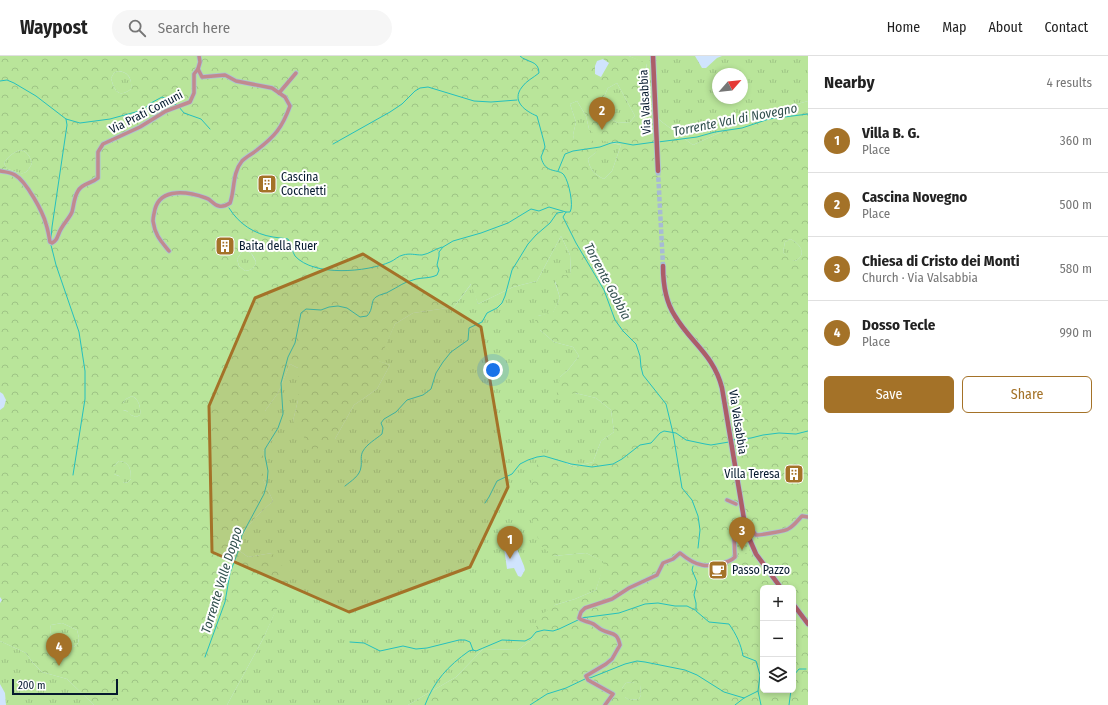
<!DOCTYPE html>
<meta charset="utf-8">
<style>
:root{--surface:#fff;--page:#f6f6f6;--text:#222;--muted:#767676;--line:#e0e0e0;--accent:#a47228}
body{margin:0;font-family:"Fira Sans Condensed",sans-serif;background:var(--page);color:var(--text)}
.controls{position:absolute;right:12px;bottom:12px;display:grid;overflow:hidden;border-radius:6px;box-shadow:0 2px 6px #0003}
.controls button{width:36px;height:36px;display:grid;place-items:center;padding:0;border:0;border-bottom:1px solid var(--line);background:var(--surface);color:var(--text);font:20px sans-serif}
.compass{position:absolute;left:712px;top:12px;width:36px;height:36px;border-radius:50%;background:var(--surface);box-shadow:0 2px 6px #0003;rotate:62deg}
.scale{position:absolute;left:12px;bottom:10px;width:106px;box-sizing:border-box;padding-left:4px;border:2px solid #05192e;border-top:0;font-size:11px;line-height:14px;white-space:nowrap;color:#05192e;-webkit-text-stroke:3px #fff;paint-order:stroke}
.you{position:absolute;left:493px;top:314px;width:14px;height:14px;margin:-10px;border:3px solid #fff;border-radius:50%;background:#1a73e8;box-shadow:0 0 0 6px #1a73e833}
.badge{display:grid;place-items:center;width:26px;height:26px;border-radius:50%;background:var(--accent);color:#fff;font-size:13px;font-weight:700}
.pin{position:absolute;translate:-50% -33px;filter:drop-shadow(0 1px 2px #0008)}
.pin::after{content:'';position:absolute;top:21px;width:14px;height:12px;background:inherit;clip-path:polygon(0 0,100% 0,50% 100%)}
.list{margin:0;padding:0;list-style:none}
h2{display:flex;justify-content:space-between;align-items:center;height:52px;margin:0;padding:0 16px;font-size:17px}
h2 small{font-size:13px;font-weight:400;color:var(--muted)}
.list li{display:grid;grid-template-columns:26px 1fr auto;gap:12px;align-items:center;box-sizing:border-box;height:64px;padding:0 16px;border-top:1px solid var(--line)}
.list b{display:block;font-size:15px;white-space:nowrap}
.list p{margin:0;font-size:13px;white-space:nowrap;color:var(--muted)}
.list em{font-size:13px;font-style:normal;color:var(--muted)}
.actions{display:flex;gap:8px;padding:12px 16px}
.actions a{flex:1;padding:9px 0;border:1px solid var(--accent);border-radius:6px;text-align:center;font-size:14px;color:var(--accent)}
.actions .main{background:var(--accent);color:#fff}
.icon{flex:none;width:22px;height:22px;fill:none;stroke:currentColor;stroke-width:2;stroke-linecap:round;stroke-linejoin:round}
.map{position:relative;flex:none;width:808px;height:649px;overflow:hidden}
header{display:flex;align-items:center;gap:24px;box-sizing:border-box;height:56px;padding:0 20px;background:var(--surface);border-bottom:1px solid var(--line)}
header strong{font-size:19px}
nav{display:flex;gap:22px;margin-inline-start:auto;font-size:14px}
.search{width:280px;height:36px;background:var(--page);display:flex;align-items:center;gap:10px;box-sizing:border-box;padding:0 14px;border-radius:22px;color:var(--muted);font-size:15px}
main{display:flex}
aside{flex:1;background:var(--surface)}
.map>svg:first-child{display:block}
</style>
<header>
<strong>Waypost</strong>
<div class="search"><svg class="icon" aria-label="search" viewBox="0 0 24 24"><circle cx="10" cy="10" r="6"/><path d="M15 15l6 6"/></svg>Search here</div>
<nav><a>Home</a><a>Map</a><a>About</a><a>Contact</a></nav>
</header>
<main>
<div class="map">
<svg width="808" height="649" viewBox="0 0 808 649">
<defs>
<pattern id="grass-tufts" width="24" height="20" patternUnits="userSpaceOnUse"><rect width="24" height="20" fill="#b9e59a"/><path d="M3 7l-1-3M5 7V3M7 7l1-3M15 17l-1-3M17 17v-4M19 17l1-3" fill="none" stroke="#9ec485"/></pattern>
<pattern id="forest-crowns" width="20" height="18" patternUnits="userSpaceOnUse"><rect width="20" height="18" fill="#b9e59a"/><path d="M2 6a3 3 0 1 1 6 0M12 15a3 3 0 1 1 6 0" fill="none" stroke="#9ec485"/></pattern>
<pattern id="park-dots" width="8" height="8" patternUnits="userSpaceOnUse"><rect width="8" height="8" fill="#b9e59a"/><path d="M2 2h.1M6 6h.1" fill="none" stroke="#9ec485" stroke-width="1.8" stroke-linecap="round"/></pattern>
</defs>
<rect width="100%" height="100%" fill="#d0e4fd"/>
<g fill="url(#grass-tufts)" fill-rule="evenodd">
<path d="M 629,0 L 695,0 L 702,12 L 706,12 L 717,2 L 722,0 L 808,0 L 808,45 L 756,60 L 693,89 L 662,66 L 641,45 L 647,8 ZM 718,18 L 742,18 L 742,42 L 718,42 Z"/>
<path d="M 118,15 C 129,16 132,23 131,33 C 118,43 114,34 111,22 L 114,17 Z"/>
<polygon points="617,27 635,60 630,66 617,67 602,56 602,45 608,32"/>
<path d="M 577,45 L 586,60 L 589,73 L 611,87 L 621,89 L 612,115 L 604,123 C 594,118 590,114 588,103 L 596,96 L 574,84 L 573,79 L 576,66 L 570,48 Z"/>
<path d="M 21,94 C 28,96 30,101 32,107 C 25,123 20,116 7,113 L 4,107 C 9,100 13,96 21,94 Z"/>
<path d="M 561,180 L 570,199 L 571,219 L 555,226 L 560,242 L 553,257 L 538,260 L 540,274 L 554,286 L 573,291 L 579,300 L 568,314 L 560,321 L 575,337 L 596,342 L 611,354 L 614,376 L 601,385 L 593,406 L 574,411 L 566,406 L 553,500 L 586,497 L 605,506 L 596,534 L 575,543 L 555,549 L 534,582 L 518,594 L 483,593 L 456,621 L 408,649 L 227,649 L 264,581 L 277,551 L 272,497 L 248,501 L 237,493 C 246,469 254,462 273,445 L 263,423 L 263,395 L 273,383 L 265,355 L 278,337 L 290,308 L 298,312 L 298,344 L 293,365 L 335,383 L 354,349 L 377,333 L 390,309 L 378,305 L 395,268 L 413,257 L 454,251 L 472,227 L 478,248 L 513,231 L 537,225 ZM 515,488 L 524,510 L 525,514 L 521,521 L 518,520 L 514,512 L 507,513 L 504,492 Z"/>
<path d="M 790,183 C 800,187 808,199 795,205 L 790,204 L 783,196 L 785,186 Z"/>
<path d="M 244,194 L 251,197 L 256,206 C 254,213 251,214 245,215 L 239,210 L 237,203 L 241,197 Z"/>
<path d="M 132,340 C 139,343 141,352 140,359 L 136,361 L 131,359 L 127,355 L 123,354 L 123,347 L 126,343 Z"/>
<path d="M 119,405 C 130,406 131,414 131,423 L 128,426 L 124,427 L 119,420 L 114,418 L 114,410 Z"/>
<path d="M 62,567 L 77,574 L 79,582 L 78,587 L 74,591 C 63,588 46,583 51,569 Z"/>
<polygon points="0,585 26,597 33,607 42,616 67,623 94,649 6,649 5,637 0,628"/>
<polygon points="632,626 640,628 641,639 639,643 629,644 625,641 622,632 626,627"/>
</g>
<path fill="url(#forest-crowns)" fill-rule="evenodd" d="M 0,0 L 629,0 L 647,7 L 641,45 L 662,66 L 693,89 L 756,60 L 808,45 L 808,649 L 408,649 L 456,621 L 483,593 L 518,594 L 534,582 L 538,561 L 555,549 L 575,543 L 596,534 L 604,506 L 586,497 L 553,500 L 540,489 L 530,457 L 529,434 L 539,403 C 552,402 562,404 574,411 L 593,406 L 601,385 L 614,376 L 611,354 L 596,342 L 575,337 L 556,341 L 560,321 L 568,314 L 579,300 L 573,291 L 554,286 L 540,274 L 532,271 L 538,260 L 553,256 L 560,242 L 555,225 L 559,219 L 571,219 L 570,199 L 561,180 L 537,225 L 513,231 L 478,248 L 471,228 L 454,251 L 413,257 L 395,268 L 379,305 L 390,309 L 377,333 L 354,349 L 335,383 L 313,395 L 293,365 L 298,344 L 298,312 L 290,308 L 278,337 L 265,355 L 281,361 L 273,383 L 263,395 L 263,423 L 273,445 C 254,462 246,469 237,493 L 248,501 L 272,497 L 291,521 L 264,581 L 227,649 L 94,649 L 67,623 L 42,616 L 33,607 L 26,597 L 0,585 L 0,547 L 2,544 L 0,541 L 0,354 L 4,351 L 6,344 L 3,338 L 0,336 ZM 603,3 L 609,7 L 601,21 L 595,18 L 595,10 L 597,5 ZM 118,15 C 129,16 132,23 131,33 C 118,43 114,34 111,22 L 114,17 ZM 617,27 L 635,60 L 630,66 L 617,67 L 602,56 L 602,45 L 608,32 ZM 577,45 L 586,60 L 589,73 L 600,84 L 621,89 L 612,115 L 604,123 C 594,118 590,114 588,103 L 596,96 L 598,88 L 587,81 L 574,83 L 573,79 L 576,66 L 570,48 ZM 21,94 C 28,96 30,101 32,107 C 25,123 20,116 7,113 L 4,107 C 9,100 13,96 21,94 ZM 790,183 C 800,187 808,199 795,205 L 790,203 L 783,196 L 785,186 ZM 244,194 C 251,194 254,201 256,206 C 254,213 251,214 245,215 L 239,210 L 237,203 L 241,197 ZM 132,340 C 139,343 141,352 140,359 L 136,361 L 131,359 L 129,356 L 123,354 L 123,347 L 126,343 ZM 119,405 C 130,406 131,414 131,423 L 128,426 L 124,427 L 121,421 L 114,418 L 114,410 ZM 763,532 L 793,532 L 793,634 L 763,634 ZM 62,567 L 77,574 L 79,582 L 78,587 L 74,591 C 63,588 46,583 51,569 ZM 632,626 L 640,629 L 641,639 L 639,643 L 629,644 L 625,641 L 627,635 L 622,632 L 626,627 Z"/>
<polygon fill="url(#park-dots)" points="739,482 743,483 744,488 748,487 750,497 738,499 736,485"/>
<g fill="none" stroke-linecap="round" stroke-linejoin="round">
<g stroke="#25c0bd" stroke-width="1">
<path d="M 520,0 C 527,7 539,4 539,17 C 533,22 526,25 522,31 C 511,45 525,55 537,60 L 544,86 L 545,91 L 541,101 C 545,119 559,112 564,119 C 569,126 574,150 570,156 L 566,156 L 563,161 L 576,187 L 604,234 L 615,264 L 623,275 L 636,288 L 640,300 L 641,311 L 643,319 L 666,348 L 673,377 L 682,432 L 692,444 L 698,460 L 700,474 L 698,492"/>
<polyline points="0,25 7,24 14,27 36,40 66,63 80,67 110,63 143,54 149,48 162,41 170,44 176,49"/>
<polyline points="179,51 184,57 201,63 210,73"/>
<polyline points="658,86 697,81 715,76 742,72 769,63 808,58"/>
<polyline points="333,88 390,56 402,48 415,35 420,32 428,31 474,45 491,46 517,44"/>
<polyline points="558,115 565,98 573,95 600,91 611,87 617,86 633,89 655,86"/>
<path d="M 229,152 C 239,168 254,178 273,181 C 278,182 283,182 288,183 C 292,188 292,196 295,200 C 314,221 367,216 390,206 C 395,204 398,200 403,199 C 410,197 415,199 422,199 C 429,198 435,193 442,191"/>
<polyline points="51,183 52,171 67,69 66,63"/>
<polyline points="51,189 56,209 79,276 85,315 85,343 73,419"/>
<polyline points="732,384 751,382 763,379 779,377 796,378 808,375"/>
<path d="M 345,430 C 351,425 360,420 361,411 C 362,405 360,400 363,395 C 367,388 376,383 382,378 L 383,372 L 381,367 L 384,363 L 396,356 L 407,344 L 423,339 L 431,333 L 436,317 L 443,306 L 451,296 L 468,284 L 469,272 L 482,266 L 487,257 L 497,252 L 502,247 L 505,240 L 512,214 L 517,206 L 528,188 L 536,179 L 550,167 L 557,157 L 563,156"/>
<polyline points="485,447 489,441 497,425 512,418 520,408 528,404 537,401 544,400 571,408 592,411 613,408 622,403 640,389 651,387 660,377 664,375 676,377 686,384 705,388 711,389 729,386"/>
<path d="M 693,510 L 692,514 L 697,526 L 694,539 L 696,547 L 696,555 L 709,566 L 729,568 C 736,578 741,588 743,600 L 756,605 L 760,619 L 758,635 L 761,649"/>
<polyline points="581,562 619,557 645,548 658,547 675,550 687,550 695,554"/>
<polyline points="350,586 364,587 380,595 403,590 416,593 427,592 459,584 465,584 470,586 473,594"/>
<path d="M 205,601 L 225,546 L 230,517 L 239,493 L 242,479 L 264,438 L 267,427 L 268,415 L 265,400 L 265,393 L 278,372 L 283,358 L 281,327 L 288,301 L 295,287 L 301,257 L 306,253 L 321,254 L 329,251 L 338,250 L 347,252 L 360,261 L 367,260 C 374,253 370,245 376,241 C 380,238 386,238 390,235 C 398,231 404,226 413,224 C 421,221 429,223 437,219 L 439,214 L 437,209 L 439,200 L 439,196 L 443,191 L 453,185 L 481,177 L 508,167 L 531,153 L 539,155 L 549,151 L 566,156"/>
<polyline points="588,621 590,622 625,608 637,605 645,606 685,614 697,619 724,636 744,642"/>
<polyline points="793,624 794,619 799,613 806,613"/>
<path d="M 425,649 C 434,625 448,610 469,595 L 473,594 L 476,595 L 502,584 L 525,585 L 531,582 L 536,576 L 544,574 L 553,575 L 559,573 L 578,564"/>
<polyline points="530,649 547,638 566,632 585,623"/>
<polyline points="735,649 744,642 758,635"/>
<polyline points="789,649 791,634"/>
</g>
<polyline stroke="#a7bbd4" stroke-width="4.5" stroke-dasharray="4.5 2" stroke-linecap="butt" points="658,115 663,210"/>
<defs>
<g id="street">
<polyline points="279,37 296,17"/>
<path d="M 0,115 C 5,116 10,116 15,119 C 26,125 43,156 46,168 C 48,174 49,180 50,186 L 52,187 C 57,184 57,182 59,177 C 62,169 69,163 72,156 C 74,149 74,141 78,135 C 82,127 91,128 98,122 L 98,96 L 103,88 L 140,71 L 166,55 L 190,46 L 194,37 L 194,18 L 198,13 L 200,6 L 199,0"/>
<path d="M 169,195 C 160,184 155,179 153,165 C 153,161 154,158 155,153 C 161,131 189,136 206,142 C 211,143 213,149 219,150 C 223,151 227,149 230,147 C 235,134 232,117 242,105 C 246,101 252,98 257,94 C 275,80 282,72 290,50 L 285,41 L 272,32 L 236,25 L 225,19 L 202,21 L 198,13"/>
<polyline points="727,444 736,448"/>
<path d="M 744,463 L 756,479 C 760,479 786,475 788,473 C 793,471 798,464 802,460 L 808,461"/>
<path d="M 605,649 L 613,638 L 588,624 L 586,620 L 606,608 L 612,603 L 620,589 C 617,575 612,579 602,574 C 598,572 595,568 591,567 C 586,565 582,565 579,562 L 581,556 L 585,552 L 612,543 L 629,532 L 657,519 L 663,507 L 673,503 L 680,497 C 686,502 695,508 702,509 C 711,511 729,507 735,501 L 734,482 L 746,475"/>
</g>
<g id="secondary">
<polyline points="653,0 658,115"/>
<path d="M 663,210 C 663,227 665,245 675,260 C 691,287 714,299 722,332 L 746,475 L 756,498 L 781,532"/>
<polyline points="793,548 808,568"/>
</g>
</defs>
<use href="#street" stroke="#abbfd8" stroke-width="5"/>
<use href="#secondary" stroke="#abbfd8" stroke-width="6"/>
<use href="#street" stroke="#c18a8f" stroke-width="3.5"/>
<use href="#secondary" stroke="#ac5e68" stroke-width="4.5"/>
</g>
<path fill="#a47228" fill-opacity="0.2" stroke="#a47228" stroke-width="3" stroke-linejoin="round" d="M 363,198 L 481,271 L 508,431 L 470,511 L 349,556 L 212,496 L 209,350 L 255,242 Z"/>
<defs>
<symbol id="building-square" viewBox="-11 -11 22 22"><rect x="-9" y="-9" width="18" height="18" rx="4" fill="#a47228" stroke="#fff"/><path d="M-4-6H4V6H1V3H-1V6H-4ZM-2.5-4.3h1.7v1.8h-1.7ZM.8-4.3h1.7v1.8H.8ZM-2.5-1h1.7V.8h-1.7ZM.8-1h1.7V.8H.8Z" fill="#fff"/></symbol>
<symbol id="cafe-square" viewBox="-11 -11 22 22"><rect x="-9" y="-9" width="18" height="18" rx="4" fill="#a47228" stroke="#fff"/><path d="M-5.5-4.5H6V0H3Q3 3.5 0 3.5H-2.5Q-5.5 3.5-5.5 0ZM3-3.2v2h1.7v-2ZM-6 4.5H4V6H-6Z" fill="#fff"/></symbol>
</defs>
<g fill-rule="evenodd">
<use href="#building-square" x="256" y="117" width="22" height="22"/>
<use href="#building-square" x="214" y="179" width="22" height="22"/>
<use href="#building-square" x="783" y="407" width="22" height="22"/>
<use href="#cafe-square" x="707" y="503" width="22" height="22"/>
</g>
<g text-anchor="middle" stroke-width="4" stroke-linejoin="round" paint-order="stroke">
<g font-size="12" fill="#05192e" stroke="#fff">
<text transform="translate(645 46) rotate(-93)" y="4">Via Valsabbia</text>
<text transform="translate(146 56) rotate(-27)" y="4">Via Prati Comuni</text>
<text transform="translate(738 366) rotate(81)" y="4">Via Valsabbia</text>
</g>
<g font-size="12" fill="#05192e" stroke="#fff" text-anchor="start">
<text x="281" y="125">Cascina<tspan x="281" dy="14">Cocchetti</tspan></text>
<text x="239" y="194">Baita della Ruer</text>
<text x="780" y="422" text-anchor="end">Villa Teresa</text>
<text x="732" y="518">Passo Pazzo</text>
</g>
<g font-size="13" font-style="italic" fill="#32504e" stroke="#fff">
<text transform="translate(735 63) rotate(-11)" y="5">Torrente Val di Novegno</text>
<text transform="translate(608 225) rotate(62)" y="5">Torrente Gobbia</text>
<text transform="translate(221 524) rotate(-73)" y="5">Torrente Valle Doppo</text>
</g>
</g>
</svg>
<div class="controls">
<button>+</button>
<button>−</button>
<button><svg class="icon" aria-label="layers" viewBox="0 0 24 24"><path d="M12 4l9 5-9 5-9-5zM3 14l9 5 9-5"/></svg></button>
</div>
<svg class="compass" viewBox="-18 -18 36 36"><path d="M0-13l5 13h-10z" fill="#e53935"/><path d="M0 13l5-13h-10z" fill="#767676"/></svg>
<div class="scale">200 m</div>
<div class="you"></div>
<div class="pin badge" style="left:510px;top:503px">1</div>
<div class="pin badge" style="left:602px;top:74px">2</div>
<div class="pin badge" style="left:742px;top:494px">3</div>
<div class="pin badge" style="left:59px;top:610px">4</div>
</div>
<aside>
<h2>Nearby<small>4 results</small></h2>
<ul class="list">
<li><span class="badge">1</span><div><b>Villa B. G.</b><p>Place</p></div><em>360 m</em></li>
<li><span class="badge">2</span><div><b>Cascina Novegno</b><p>Place</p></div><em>500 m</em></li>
<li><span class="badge">3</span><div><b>Chiesa di Cristo dei Monti</b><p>Church · Via Valsabbia</p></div><em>580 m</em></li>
<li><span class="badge">4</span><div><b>Dosso Tecle</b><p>Place</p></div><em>990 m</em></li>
</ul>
<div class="actions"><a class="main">Save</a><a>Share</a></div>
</aside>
</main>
